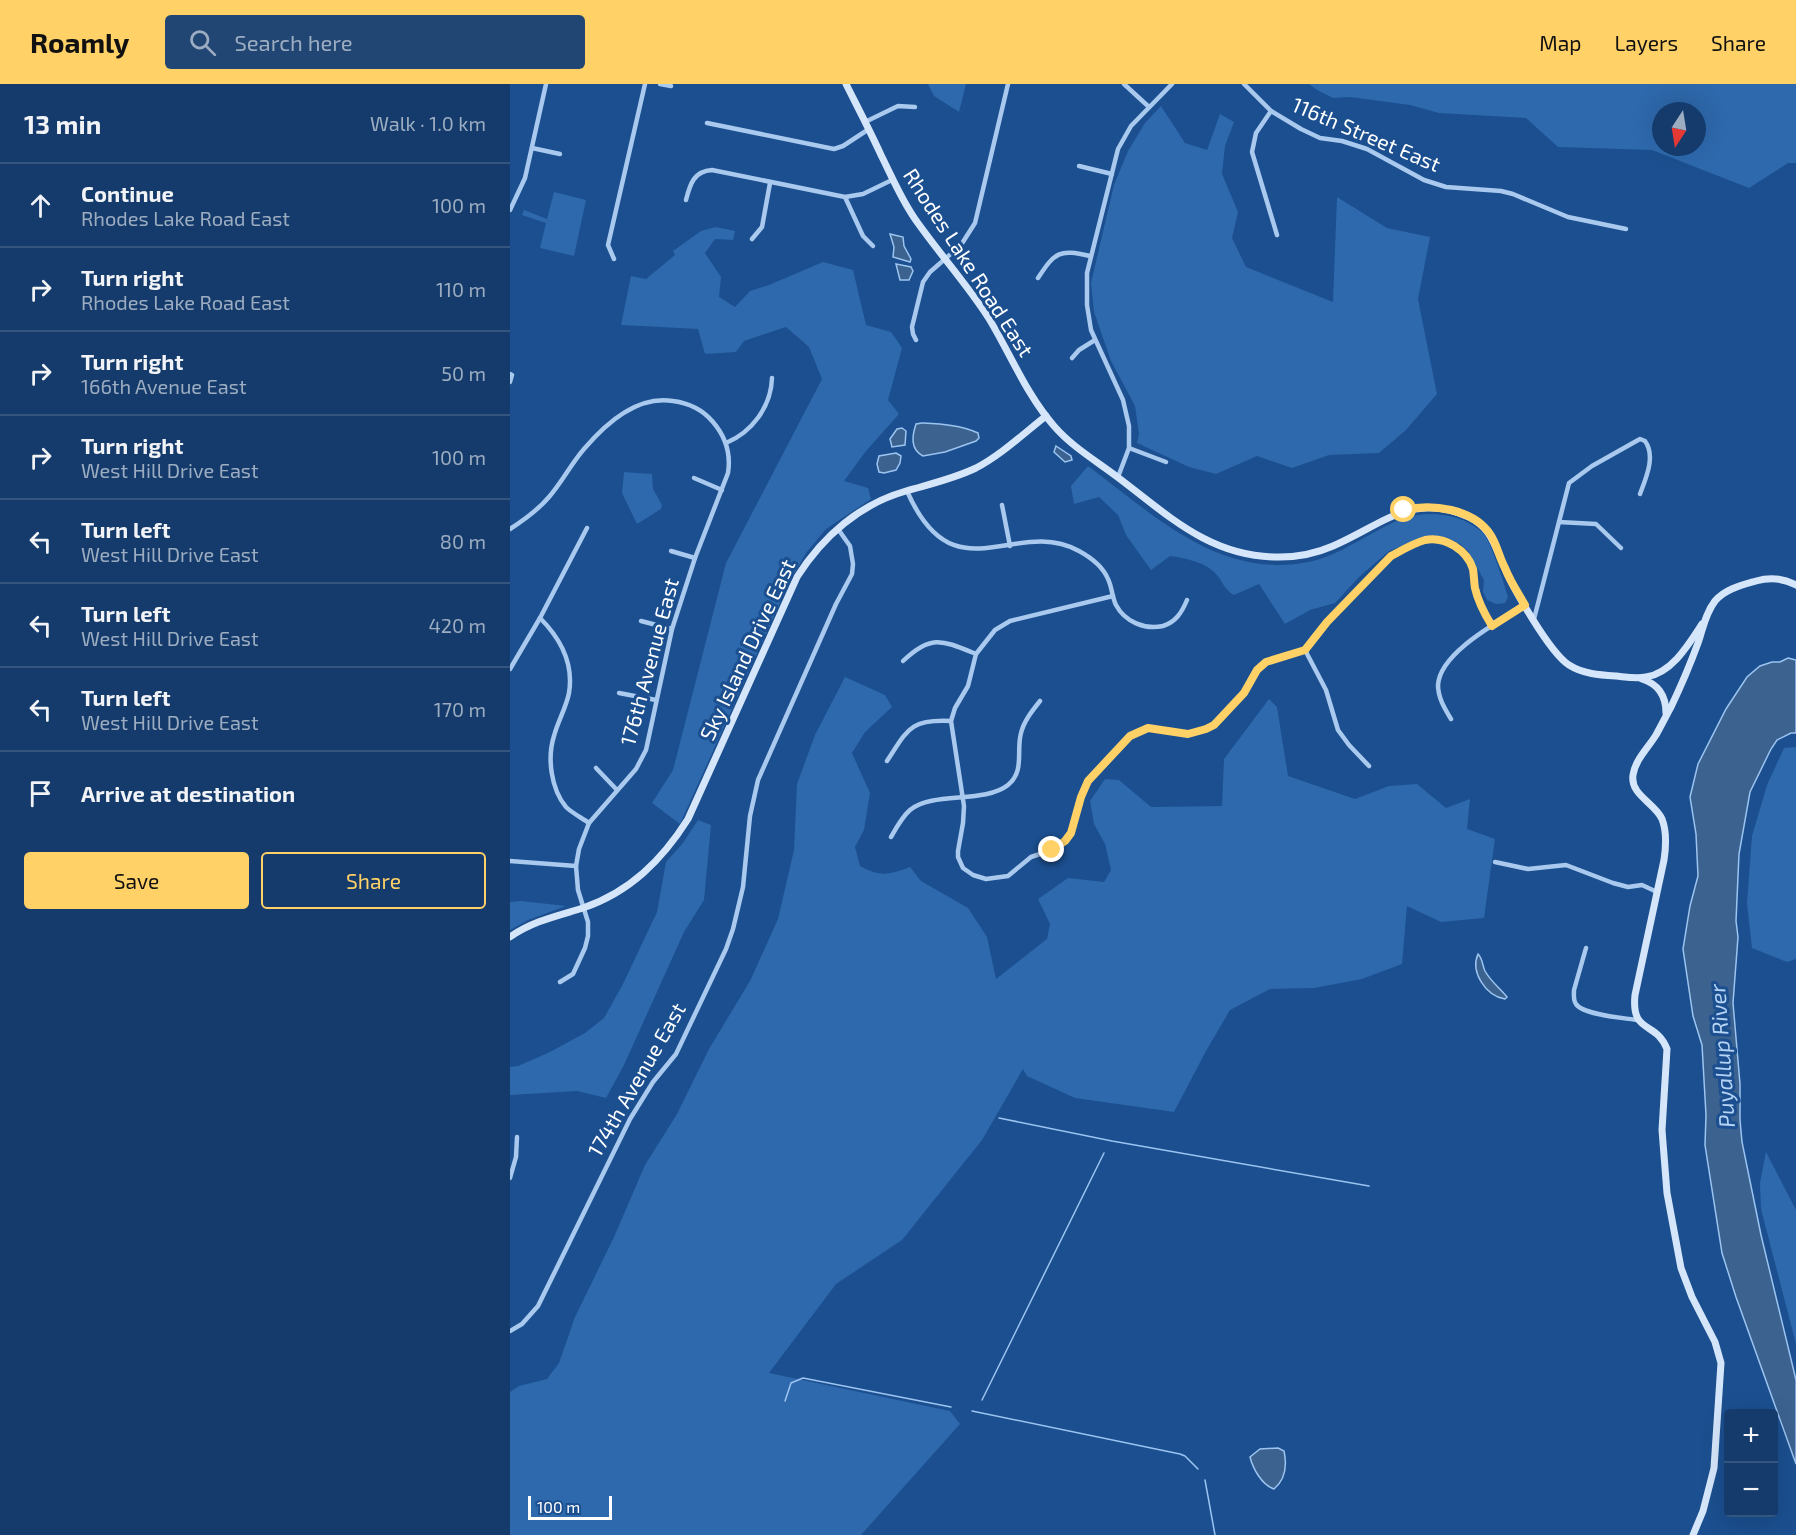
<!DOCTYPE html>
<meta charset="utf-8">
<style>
:root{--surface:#143b6b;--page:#214673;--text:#f1f3f6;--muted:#9dadc1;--line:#33557e;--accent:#ffd166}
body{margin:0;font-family:"Exo 2",sans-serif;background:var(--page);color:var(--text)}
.controls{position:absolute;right:18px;bottom:18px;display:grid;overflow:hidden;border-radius:6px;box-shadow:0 6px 24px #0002}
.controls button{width:54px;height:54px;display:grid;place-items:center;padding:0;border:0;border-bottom:2px solid var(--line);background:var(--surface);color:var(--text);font:30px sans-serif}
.compass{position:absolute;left:1142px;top:18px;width:54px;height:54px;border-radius:50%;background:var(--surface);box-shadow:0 6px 24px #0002;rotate:192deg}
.scale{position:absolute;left:18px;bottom:15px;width:84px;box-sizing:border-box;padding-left:6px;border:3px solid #fff;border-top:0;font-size:16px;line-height:21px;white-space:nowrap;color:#fff;-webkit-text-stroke:4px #1b4f8f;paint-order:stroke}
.stop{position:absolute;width:18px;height:18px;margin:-14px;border:4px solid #ffd166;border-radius:50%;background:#fff}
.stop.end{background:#ffd166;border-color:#fff;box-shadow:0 2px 6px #0008}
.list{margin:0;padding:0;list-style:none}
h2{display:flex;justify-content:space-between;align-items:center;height:78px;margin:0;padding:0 24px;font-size:26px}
h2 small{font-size:20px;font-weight:400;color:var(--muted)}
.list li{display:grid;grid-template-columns:39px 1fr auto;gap:18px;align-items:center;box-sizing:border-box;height:84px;padding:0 24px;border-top:2px solid var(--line)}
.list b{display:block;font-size:22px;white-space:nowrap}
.list p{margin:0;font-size:20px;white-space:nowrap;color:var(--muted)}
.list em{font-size:20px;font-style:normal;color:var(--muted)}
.actions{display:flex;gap:12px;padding:18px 24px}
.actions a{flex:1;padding:14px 0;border:2px solid var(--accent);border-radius:6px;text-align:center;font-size:21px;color:var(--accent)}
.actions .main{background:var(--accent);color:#111}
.icon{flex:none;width:33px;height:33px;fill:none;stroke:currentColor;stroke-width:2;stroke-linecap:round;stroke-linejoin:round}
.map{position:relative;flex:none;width:1286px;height:1451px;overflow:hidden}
header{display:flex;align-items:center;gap:36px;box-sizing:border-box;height:84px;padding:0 30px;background:var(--accent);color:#111}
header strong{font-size:28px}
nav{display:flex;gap:33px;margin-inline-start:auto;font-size:21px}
.search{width:420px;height:54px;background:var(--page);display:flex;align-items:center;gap:15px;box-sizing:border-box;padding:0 21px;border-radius:6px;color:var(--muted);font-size:22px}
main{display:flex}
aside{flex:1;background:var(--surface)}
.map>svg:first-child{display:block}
</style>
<header>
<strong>Roamly</strong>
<div class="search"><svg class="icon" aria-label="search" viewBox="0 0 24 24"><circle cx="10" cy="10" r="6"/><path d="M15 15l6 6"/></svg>Search here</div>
<nav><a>Map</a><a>Layers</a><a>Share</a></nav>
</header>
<main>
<aside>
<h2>13 min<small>Walk · 1.0 km</small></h2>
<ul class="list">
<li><svg class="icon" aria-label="ahead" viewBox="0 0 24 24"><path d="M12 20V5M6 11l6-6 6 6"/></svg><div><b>Continue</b><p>Rhodes Lake Road East</p></div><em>100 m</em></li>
<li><svg class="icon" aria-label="right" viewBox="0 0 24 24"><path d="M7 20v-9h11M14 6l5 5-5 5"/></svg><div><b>Turn right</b><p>Rhodes Lake Road East</p></div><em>110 m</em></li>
<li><svg class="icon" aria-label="right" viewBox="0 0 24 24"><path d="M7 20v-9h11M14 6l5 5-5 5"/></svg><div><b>Turn right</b><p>166th Avenue East</p></div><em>50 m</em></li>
<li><svg class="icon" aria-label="right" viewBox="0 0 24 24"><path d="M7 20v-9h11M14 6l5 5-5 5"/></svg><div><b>Turn right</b><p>West Hill Drive East</p></div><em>100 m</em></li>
<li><svg class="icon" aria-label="left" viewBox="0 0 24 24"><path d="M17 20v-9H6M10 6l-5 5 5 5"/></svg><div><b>Turn left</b><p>West Hill Drive East</p></div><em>80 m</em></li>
<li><svg class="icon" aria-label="left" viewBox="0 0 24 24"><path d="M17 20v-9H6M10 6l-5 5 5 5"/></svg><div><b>Turn left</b><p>West Hill Drive East</p></div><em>420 m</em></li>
<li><svg class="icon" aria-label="left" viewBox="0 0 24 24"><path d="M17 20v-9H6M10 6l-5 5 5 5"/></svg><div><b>Turn left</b><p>West Hill Drive East</p></div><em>170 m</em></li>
<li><svg class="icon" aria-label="arrive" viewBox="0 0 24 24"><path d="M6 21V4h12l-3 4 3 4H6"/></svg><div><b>Arrive at destination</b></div></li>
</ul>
<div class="actions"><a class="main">Save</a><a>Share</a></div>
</aside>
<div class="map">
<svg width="1286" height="1451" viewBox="0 0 1286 1451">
<rect width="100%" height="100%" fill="#1b4f8f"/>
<g fill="#2e69ad" fill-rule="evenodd">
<polygon points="418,0 456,0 449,28 424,12"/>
<path d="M 799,0 L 1286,0 L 1286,79 L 1278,79 L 1239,104 L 1142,66 L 1048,63 L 1016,34 L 929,29 L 900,21 L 840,13 L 823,14 L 807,6 ZM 1151,27 L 1187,27 L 1187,63 L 1151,63 Z"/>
<polygon points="651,22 675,59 697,66 710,30 724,38 715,62 712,90 728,128 722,154 736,183 823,218 827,113 877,144 920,153 908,215 927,310 896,346 869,369 819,371 782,384 747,372 706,390 679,383 627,359 629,350 625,322 601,277 584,228 581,199 604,101 618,67 635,39"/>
<polygon points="44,108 76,116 64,172 30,164 36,139 12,131 14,126 37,135"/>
<polygon points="206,143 225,147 223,156 205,155 195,169 211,193 209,213 225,223 240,207 259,201 313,178 343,186 356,241 381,248 392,264 378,316 389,330 356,367 334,397 358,404 361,415 316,445 296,469 279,499 170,740 142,719 163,686 216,479 312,295 299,263 276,243 234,257 226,268 195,270 188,245 111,241 121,192 136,195 165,171 163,167 191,147"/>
<path d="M 578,382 C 635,424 693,481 769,481 C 785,481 804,478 818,472 C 867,453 893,417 950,435 C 958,438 971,445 976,453 C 984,468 993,496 998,513 L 995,519 L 986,520 L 977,516 L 973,508 L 974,496 L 958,467 L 950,460 L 936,453 L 916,452 L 879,467 L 849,493 L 825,519 L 800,526 L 775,540 L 749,500 L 724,511 C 714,506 713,497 705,489 C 695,478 674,474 660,472 L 641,486 L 616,451 L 608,431 L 589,413 L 564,420 L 561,402 Z"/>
<polygon points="114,388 142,390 143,405 152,421 151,425 127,440 112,409"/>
<path d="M 335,593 L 375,611 L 382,623 L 355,648 L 342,669 L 360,709 L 354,746 L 345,763 L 350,782 C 370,793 379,791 400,783 L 411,797 L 458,824 L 477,853 L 486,895 L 537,855 L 540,840 L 528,815 L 558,794 L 594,798 L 601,786 L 595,760 L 584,740 L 580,717 L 595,695 L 609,696 L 641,723 L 712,722 L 714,675 L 759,615 L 767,623 L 778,692 L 845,715 L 879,702 L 907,700 L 936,724 L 960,715 L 957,745 L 985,755 L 974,834 L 931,838 L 897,822 L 892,880 L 852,895 L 804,904 L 760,905 L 720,926 L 696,967 L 664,1028 L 565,1014 L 517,992 L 513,985 L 472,1056 L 392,1156 L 326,1200 L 259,1289 L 440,1327 L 450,1340 L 351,1451 L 0,1451 L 0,1308 L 9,1302 L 37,1295 L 49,1279 L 65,1233 L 104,1153 L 135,1081 L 167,1030 L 199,965 L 240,897 L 268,835 L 284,766 L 287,700 L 305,651 Z"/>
<polygon points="1286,663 1286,875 1277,878 1242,864 1237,819 1242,752 1257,701 1274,664"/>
<polygon points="188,736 201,741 194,816 174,848 114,981 96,1014 67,1007 0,1011 0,983 8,982 40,968 75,949 94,934 113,900 147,828 156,778 173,759"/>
<polygon points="11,817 56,822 18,836 0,846 0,818"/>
<polygon points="1256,1068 1286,1126 1286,1260 1251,1125 1250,1099"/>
</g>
<g fill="#3c6290" stroke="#9cc4f0" stroke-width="1.5">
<polygon points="380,150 393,153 394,162 401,175 400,178 383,173 384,163"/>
<polygon points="386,180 401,183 403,187 399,196 390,196"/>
<path d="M 412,339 C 430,340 451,341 468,349 L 469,354 L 466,357 L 435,368 L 413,372 C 400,365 402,352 406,340 Z"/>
<polygon points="392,344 396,347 395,361 382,363 380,355 387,345"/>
<polygon points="546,362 561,372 562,376 555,378 544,368"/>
<polygon points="386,369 391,372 390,379 386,386 374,389 369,388 367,380 369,372"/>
<polygon points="1278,574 1286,576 1286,649 1281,649 1267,656 1261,665 1240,708 1229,770 1226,837 1228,853 1223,919 1230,1000 1230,1036 1232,1058 1251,1151 1286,1296 1286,1380 1226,1213 1212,1169 1195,1061 1196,1031 1192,961 1183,932 1173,865 1180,822 1188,792 1186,750 1180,713 1188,680 1216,625 1237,593 1250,582 1262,578 1270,578"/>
<path d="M 968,870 C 973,875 972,881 975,887 C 981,898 990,904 997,913 L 995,915 C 976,912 960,888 968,870 Z"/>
<path d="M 768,1364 L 774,1367 C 777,1381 776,1395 764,1405 C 752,1401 743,1385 740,1373 L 750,1365 Z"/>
</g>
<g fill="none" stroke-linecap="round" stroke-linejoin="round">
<g stroke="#9cc4f0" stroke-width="1.5">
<polyline points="489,1034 602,1057 859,1102"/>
<polyline points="472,1316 594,1069"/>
<polyline points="275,1317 281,1299 293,1294 441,1323"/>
<polyline points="462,1327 670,1370 675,1372 688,1385"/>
<polyline points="695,1396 705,1451"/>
</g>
<g stroke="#a9c9ee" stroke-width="4.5">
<polyline points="150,0 161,2"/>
<polyline points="614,0 639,23"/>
<polyline points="734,0 761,27 791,45 810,54 832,57 857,65 914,96 936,103 991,107 1003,110 1058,133 1116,145"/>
<polyline points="761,27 746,49 742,68 767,151"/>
<polyline points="355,38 388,22 405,23"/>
<polyline points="197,39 324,65 333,62 359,45"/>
<polyline points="22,64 50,70"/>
<polyline points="569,82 602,90"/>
<polyline points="335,113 353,152 363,162"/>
<path d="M 176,116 C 180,100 184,87 202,86 L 335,113 L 353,110 L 382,96"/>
<polyline points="0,126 15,94 36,0"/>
<polyline points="242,155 252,143 260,99"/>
<polyline points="104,175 98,161 135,0"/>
<path d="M 528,194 C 545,168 549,165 580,172"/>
<polyline points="406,256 403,250 402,243 413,198 420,188 451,161 465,139 498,0"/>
<polyline points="562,274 569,266 585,256"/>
<polyline points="0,290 2,291 0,298"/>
<path d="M 216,359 C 242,348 261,323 262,294"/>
<polyline points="619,364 656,378"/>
<polyline points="608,393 619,364 619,342 613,316 581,246 577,221 577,189 608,65 621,42 662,0"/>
<polyline points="184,394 212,406"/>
<path d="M 397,407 C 444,514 504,432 569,467 C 580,473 593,483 598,495 C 602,503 602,513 606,521 C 615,538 635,546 653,542 C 666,538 672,528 677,516"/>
<polyline points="492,421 500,462"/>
<polyline points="1049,438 1086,440 1111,464"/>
<path d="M 0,445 C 14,436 28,426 39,413 C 52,398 61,380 74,365 C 96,339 128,311 163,317 C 178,319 193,326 203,338 C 215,352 221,370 218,389 L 185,474 L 162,545 L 136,666 L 126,685 L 79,739 L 69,765 L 66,782 L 68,806 L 78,838 L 78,852 L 75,864 L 63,890 L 50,898"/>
<polyline points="161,467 185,474"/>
<path d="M 603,512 L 500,537 L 485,546 L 466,570 L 458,602 L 445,624 L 441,637 L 454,722 L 453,739 L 448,767 L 448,773 L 453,784 L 463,791 L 476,795 L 498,792 L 521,773 L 542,766 L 555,757 L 564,742 L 571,713 L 578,697 L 619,652 L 638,644 L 678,650 L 696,645 L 704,641 L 734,609 L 747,586 L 756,578 L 795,566 L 817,538 L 881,472 C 892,466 904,459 915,456 C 935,452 957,466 963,485 C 964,491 964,498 965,504 C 968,518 974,529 982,542"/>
<path d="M 30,534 C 50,554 64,579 59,609 C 56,624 48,637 44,652 C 37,674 41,705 56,723 C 62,729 72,734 79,739"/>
<path d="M 1024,535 L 1059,399 L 1082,382 L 1130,355 L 1135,357 C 1146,372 1136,394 1130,410"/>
<polyline points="131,537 162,545"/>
<polyline points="795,566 816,606 828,646 839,661 859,682"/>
<path d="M 393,577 C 421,550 432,556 466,570"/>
<polyline points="0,585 30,534 77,444"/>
<polyline points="109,609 146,616"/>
<path d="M 941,635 C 935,625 928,614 928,601 C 930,568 990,537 1015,521"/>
<path d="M 377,677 C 398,645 400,635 441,637"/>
<polyline points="86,684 107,706"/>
<path d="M 381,753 C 386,744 392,733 400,726 C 423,707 474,720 498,701 C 515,687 506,667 511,649 C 514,637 522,627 530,617"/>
<polyline points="0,777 66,782"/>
<polyline points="985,778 1018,785 1056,781 1103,799 1118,803 1132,801 1147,808"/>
<path d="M 1076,864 L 1064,906 C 1064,911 1063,916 1066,920 C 1073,931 1114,934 1127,936"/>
<polyline points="0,1094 6,1073 7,1053"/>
<polyline points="0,1247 12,1240 28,1222 120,1035 143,998 166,970 216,865 223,845 233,803 240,732 248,696 326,520 342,490 343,480 340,462 328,445"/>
</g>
<g stroke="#d6e6fa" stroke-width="7">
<path d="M 336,0 C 348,24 360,47 371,71 C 382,93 391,115 405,135 C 428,168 456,199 478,233 C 500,269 516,310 544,342 C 562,363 588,378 610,395 C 660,433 702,474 770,473 C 787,473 807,469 823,462 C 872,441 903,407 959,433 C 980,443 984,460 993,480 C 1002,503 1040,569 1059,581 C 1073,590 1090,591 1106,592 C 1116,593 1126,595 1136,593 C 1162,589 1179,560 1192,540"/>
<path d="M 1132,595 C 1148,600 1156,611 1156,629"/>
<path d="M 0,853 C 23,837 47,832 73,824 C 120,808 152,776 178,735 L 287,493 C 313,452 350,420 396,407 C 420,400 443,395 466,384 C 491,371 513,350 536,332"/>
<path d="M 1183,1451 L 1193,1427 L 1204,1384 L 1211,1279 L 1205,1258 L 1182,1213 L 1171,1184 L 1157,1109 L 1152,1046 L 1157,965 C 1146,936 1121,951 1125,911 L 1154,776 C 1156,763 1157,748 1152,735 C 1145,719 1120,711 1123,691 C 1125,676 1138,664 1146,651 C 1151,642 1156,632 1161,623 C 1171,602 1180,581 1188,559 C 1193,545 1195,530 1205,517 C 1215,505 1232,501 1246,497 C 1260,493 1273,494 1286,501"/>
</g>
</g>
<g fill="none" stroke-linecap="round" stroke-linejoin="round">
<path stroke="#ffd166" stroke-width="8" d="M 542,766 L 555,757 L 561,749 L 571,713 L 578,697 L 620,652 L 638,644 L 678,650 L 696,645 L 704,641 L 734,609 L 747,586 L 756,578 L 795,566 L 817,538 L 881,472 C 892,466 904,459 915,456 C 935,452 957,466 963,485 C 964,491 964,498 965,504 C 968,518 974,529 982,542 L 1015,521 C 1008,509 1000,497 995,484 C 989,473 987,460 980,450 C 963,425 922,419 894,426"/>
</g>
<g text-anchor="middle" stroke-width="6" stroke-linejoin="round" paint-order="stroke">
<g font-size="21" fill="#fff" stroke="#1b4f8f">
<text transform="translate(856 51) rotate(23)" y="7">116th Street East</text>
<text transform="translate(458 179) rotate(57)" y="7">Rhodes Lake Road East</text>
<text transform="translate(238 566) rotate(-65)" y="7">Sky Island Drive East</text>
<text transform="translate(140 578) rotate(-75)" y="7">176th Avenue East</text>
<text transform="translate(127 996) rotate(-60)" y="7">174th Avenue East</text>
</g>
<g font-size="22" font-style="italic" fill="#b5d3f5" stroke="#1b4f8f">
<text transform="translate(1212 972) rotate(-94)" y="8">Puyallup River</text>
</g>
</g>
</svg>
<div class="controls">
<button>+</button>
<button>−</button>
</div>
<svg class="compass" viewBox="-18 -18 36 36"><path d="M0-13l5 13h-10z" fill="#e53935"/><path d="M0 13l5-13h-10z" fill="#9dadc1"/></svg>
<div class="scale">100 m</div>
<div class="stop" style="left:894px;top:426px"></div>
<div class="stop end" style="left:542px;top:766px"></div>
</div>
</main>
